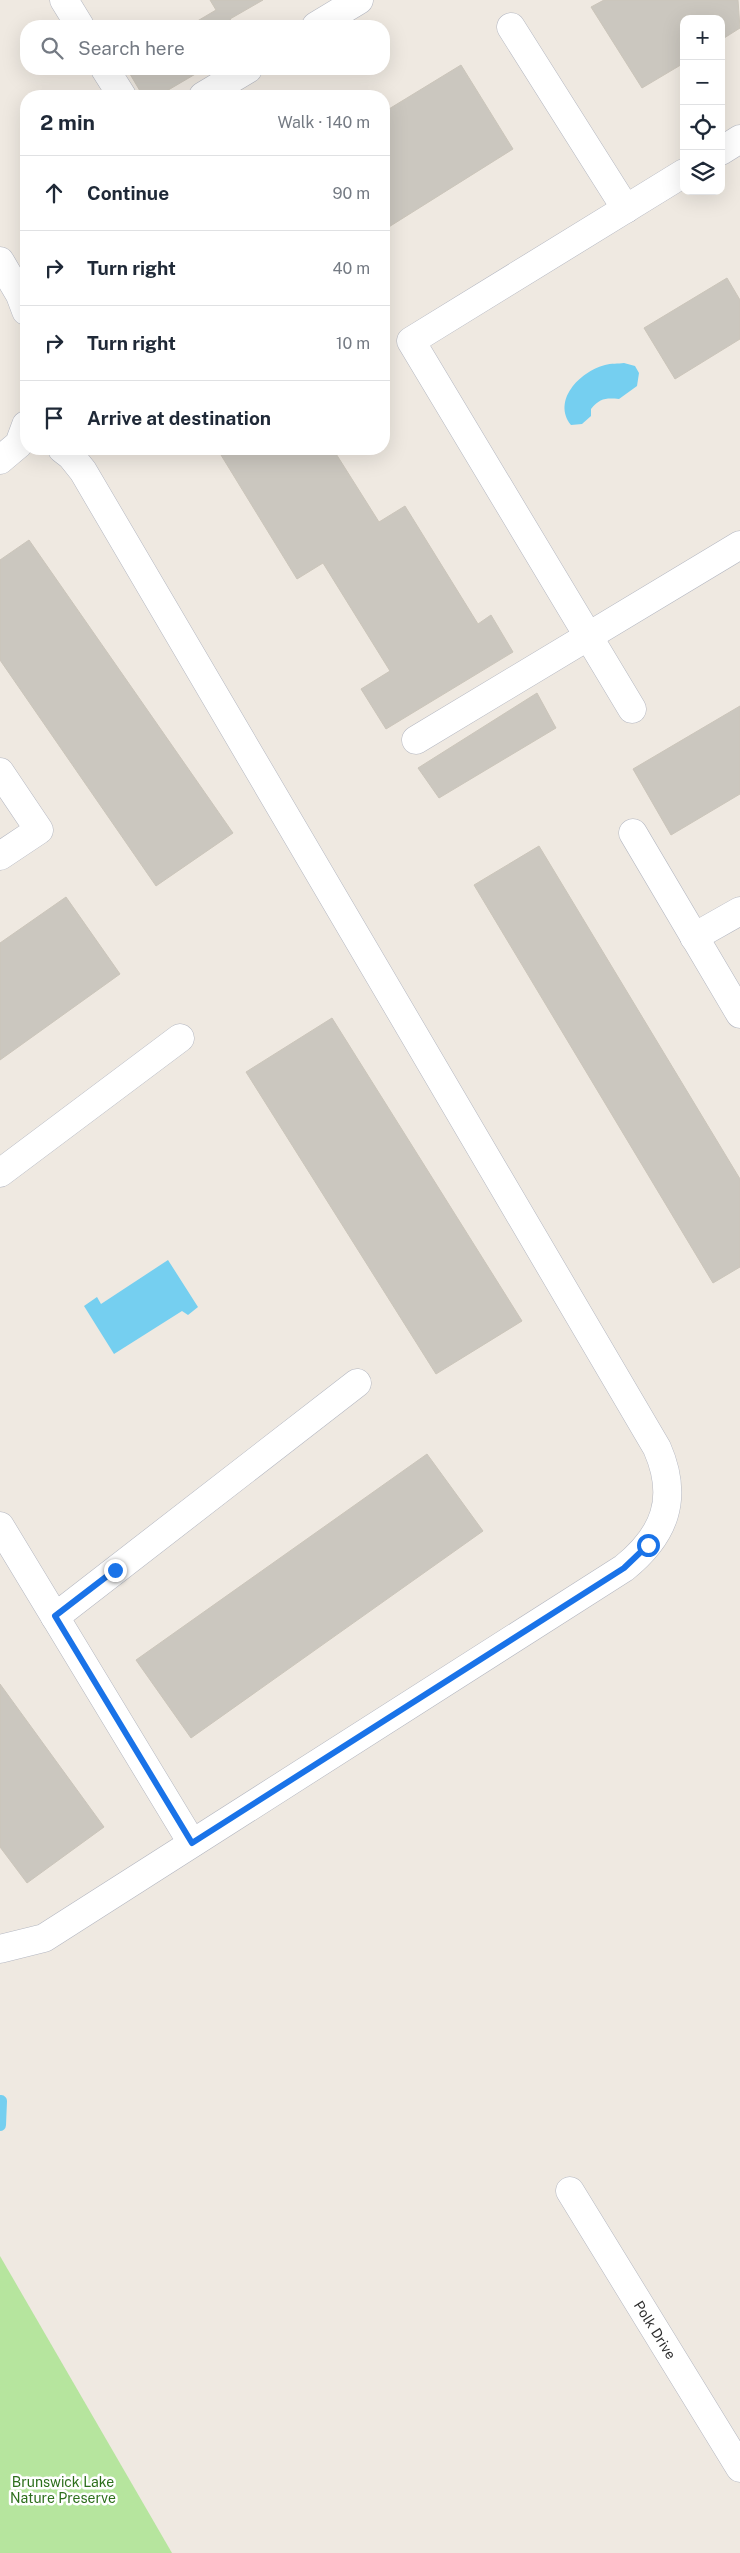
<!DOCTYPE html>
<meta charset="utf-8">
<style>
:root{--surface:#fff;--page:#f2f2f3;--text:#1f2937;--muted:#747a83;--line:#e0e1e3}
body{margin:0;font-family:"Public Sans",sans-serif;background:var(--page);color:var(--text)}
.controls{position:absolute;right:15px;top:15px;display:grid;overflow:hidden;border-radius:10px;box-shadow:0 5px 20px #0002}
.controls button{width:45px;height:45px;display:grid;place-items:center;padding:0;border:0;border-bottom:1px solid var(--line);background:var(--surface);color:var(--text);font:25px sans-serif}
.stop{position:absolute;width:15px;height:15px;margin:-11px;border:4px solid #1a73e8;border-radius:50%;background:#fff}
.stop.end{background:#1a73e8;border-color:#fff;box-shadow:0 1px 5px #0008}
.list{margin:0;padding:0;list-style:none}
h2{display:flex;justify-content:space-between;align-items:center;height:65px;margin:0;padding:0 20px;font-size:21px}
h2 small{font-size:16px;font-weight:400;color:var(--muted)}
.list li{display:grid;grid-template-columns:32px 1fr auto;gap:15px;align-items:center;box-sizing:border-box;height:75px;padding:0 20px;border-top:1px solid var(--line)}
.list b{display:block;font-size:19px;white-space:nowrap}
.list em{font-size:16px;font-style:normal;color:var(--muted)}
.icon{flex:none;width:28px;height:28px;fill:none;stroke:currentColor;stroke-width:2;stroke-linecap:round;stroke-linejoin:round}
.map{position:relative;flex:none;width:740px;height:2553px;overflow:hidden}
.search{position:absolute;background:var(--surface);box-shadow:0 5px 20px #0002;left:20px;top:20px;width:370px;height:55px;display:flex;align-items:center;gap:12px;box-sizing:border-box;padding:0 18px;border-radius:20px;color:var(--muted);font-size:19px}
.panel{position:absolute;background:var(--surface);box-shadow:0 5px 20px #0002;left:20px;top:90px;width:370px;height:365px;border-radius:20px}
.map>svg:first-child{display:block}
</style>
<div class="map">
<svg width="740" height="2553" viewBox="0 0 740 2553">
<rect width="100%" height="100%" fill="#efe9e1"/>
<polygon fill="#b6e59e" points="0,2256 172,2553 0,2553"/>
<g fill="#75cff0">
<path d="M 624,363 L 635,366 L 639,373 L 637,386 L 619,399 C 606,398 600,398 591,409 L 591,416 L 582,424 L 571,425 C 552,401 579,372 605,365 C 611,363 618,364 624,363 Z"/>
<polygon points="168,1260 198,1307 188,1315 182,1311 114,1354 84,1306 97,1297 101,1304"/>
</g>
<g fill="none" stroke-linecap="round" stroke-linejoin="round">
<polyline stroke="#75cff0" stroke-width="12" points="0,2125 1,2101"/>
</g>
<g fill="#cbc7bf" stroke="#cbc5ba">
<polygon points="210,0 263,0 230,19 235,26 189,26 216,10"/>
<polygon points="604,0 738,0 740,28 721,40 721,19 684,19 684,63 642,88 591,7"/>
<polygon points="461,65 513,149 384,230 384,112"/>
<polygon points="127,69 204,69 158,96 143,96"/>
<polygon points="727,278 740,300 740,339 675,379 644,328"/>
<polygon points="231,449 333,449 379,522 405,506 478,624 491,615 513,652 386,729 361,689 390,671 323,563 297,579 221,455"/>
<polygon points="29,540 233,833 156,886 0,660 0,560"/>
<polygon points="537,693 556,728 439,798 418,768"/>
<polygon points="740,706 740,794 671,835 633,769"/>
<polygon points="539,846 740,1179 740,1267 713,1283 474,885"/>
<polygon points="66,897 120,974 0,1060 0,943"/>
<polygon points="332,1018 522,1321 436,1374 246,1072"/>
<polygon points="427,1454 483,1531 191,1738 136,1660"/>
<polygon points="0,1684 104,1827 27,1883 0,1847"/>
</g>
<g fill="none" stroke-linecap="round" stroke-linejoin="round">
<defs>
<g id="minor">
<polyline points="64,0 80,26"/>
<polyline points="316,26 359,0"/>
<polyline points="511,27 626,209"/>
<polyline points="105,69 122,96"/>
<polyline points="203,96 248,69"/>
<polyline points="721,151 740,139"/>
<polyline points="0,261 20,295 26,311"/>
<polyline points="0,460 19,444 26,425"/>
<polyline points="632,709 411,341 684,173"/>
<polyline points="416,740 740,545"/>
<polyline points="0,772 39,830 0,856"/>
<polyline points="633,833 740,1014"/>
<polyline points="694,937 740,911"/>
<polyline points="0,1173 180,1038"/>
<polyline points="0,1526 192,1843"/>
<polyline points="55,1617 357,1383"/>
<path d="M 0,1949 L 44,1938 L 624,1568 C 665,1535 679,1498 657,1448 L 83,471 L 71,456 L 62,449"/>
<polyline points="570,2191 740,2468"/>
</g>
</defs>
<use href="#minor" stroke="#b4b7c1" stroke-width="29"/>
<use href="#minor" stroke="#fff" stroke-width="28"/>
</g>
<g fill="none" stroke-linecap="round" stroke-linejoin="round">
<polyline stroke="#1a73e8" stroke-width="6" points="115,1570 55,1616 192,1843 624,1568 648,1545"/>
</g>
<g text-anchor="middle" stroke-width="5" stroke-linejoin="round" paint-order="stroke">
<g font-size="14" fill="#2e2e2e" stroke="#fff">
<text transform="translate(655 2330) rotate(58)" y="5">Polk Drive</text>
</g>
<g font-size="14" fill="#2c6e1b" stroke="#fff">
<text x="63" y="2487">Brunswick Lake<tspan x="63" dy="16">Nature Preserve</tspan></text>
</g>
</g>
</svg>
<div class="controls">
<button>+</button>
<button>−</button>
<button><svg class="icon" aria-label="locate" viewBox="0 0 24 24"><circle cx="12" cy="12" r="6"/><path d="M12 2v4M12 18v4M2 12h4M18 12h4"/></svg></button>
<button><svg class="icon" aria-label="layers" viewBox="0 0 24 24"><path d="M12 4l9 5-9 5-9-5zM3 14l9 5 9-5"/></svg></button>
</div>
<div class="stop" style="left:648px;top:1545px"></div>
<div class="stop end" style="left:115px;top:1570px"></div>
<div class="search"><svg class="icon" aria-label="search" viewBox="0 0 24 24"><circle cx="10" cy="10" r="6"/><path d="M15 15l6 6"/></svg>Search here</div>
<section class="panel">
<h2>2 min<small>Walk · 140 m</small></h2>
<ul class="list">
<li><svg class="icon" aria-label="ahead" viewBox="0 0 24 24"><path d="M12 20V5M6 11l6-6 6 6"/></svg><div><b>Continue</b></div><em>90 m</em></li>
<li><svg class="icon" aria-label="right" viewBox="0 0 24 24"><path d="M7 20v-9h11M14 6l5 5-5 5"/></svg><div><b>Turn right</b></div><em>40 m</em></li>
<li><svg class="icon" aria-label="right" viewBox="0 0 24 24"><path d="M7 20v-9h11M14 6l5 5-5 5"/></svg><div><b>Turn right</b></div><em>10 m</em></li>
<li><svg class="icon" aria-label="arrive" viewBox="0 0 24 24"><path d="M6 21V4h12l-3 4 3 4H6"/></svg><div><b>Arrive at destination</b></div></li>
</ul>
</section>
</div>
